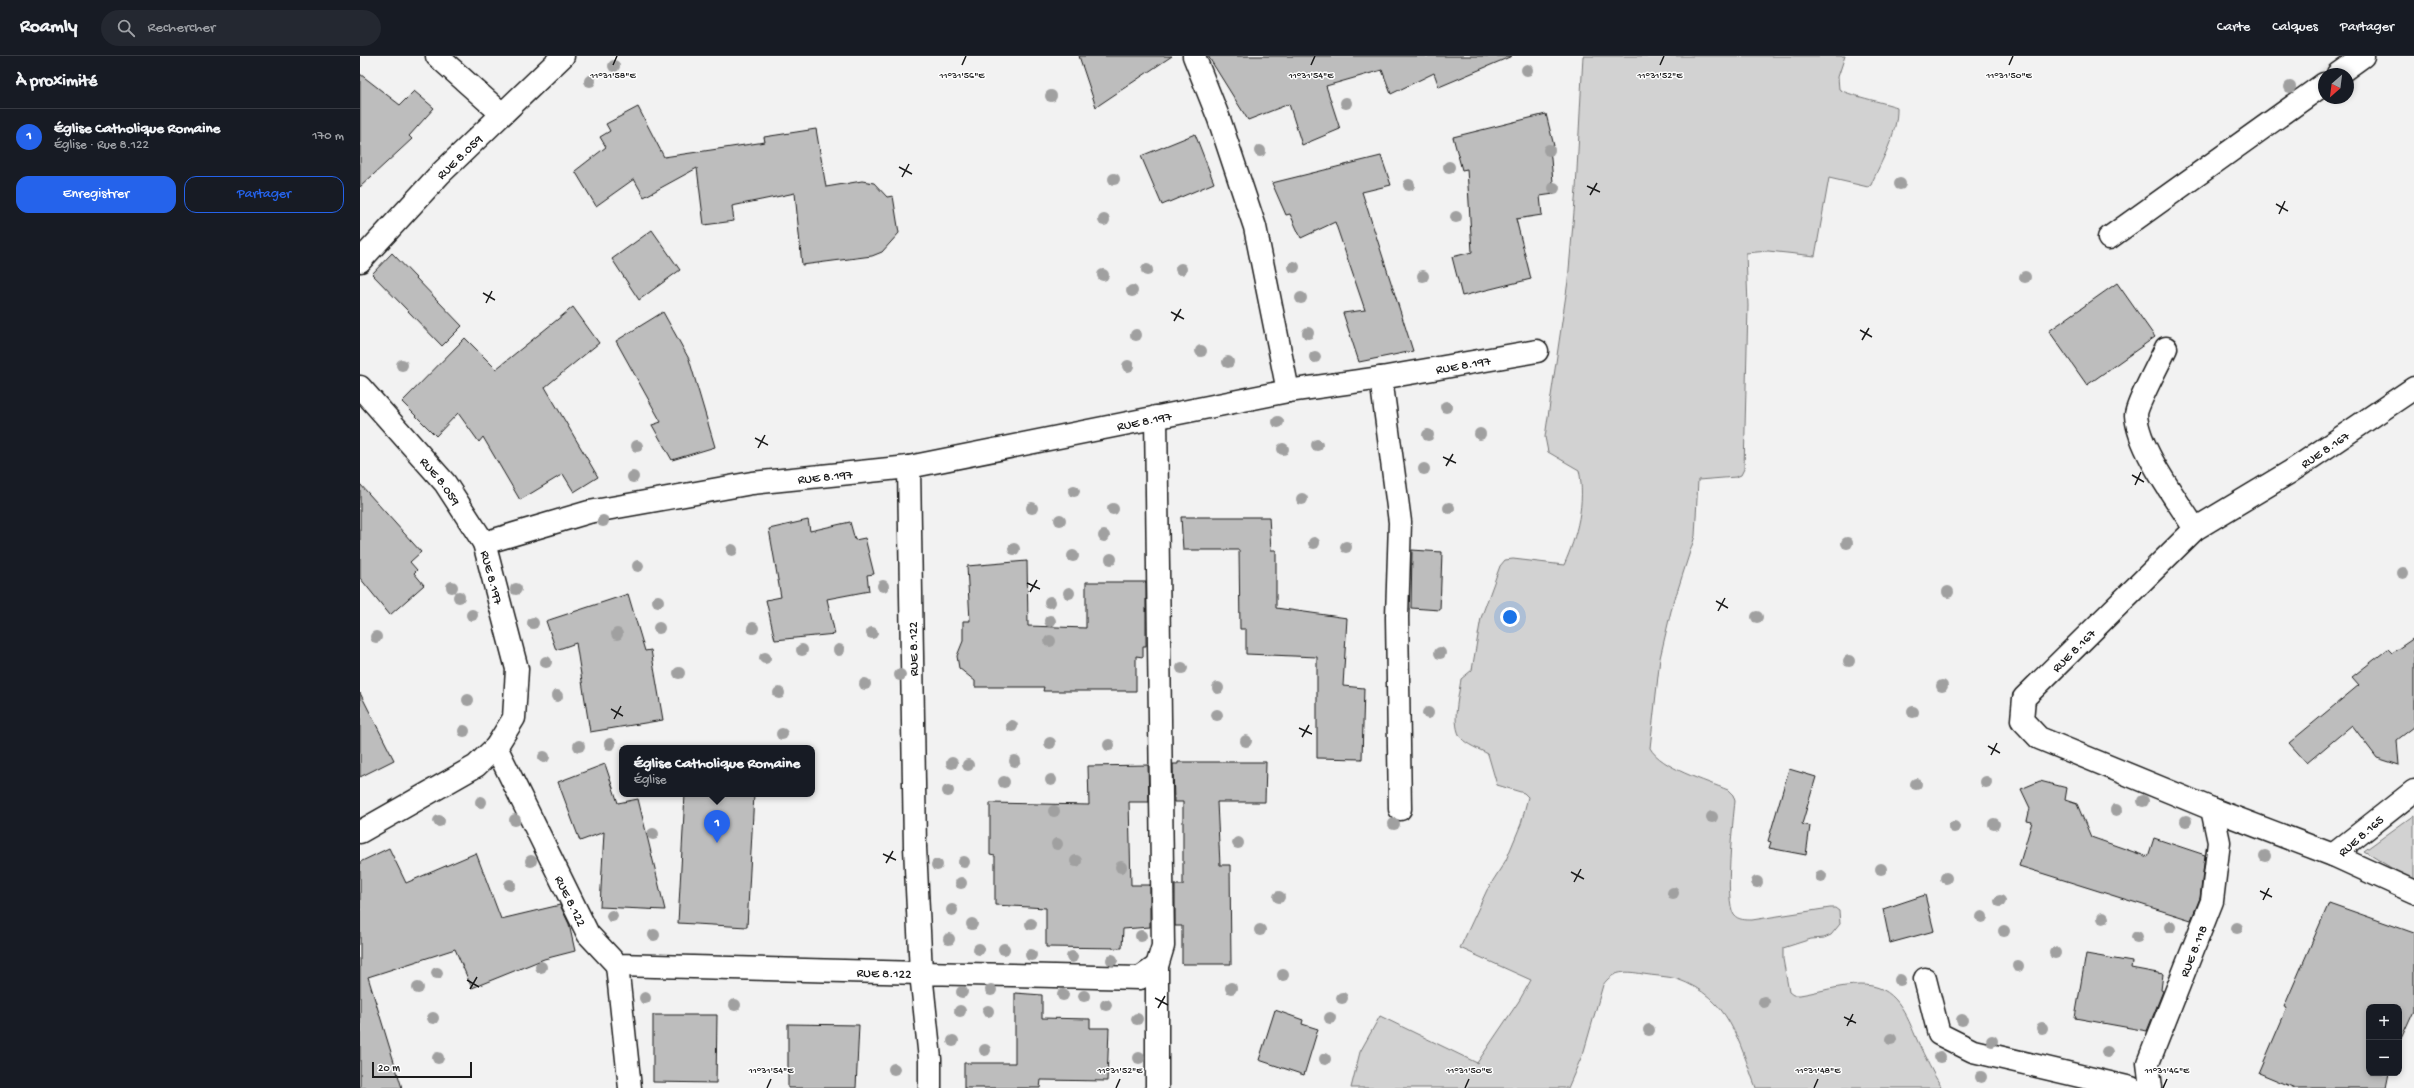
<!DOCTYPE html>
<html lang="fr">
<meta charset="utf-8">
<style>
:root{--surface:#171b24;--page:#242831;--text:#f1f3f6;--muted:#9ea1a6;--line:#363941;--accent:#2563eb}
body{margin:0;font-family:"Gochi Hand",sans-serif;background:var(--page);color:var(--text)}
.controls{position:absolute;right:12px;bottom:12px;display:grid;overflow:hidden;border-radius:8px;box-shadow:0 2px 6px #0003}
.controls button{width:36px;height:36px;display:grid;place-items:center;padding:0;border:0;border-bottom:1px solid var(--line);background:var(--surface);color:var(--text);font:20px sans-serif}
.compass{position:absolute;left:1958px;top:12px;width:36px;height:36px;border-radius:50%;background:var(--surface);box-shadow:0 2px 6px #0003;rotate:208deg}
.scale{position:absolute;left:12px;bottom:10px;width:100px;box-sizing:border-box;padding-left:4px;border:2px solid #1c1c1c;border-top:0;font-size:11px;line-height:14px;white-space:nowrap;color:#1c1c1c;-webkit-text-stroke:3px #fff;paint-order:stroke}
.you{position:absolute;left:1150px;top:561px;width:14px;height:14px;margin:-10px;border:3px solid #fff;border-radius:50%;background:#1a73e8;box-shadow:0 0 0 6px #1a73e833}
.badge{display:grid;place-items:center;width:26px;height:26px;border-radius:50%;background:var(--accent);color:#fff;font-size:13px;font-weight:700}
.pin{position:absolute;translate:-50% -33px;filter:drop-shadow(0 1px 2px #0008)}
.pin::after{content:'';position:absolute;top:21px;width:14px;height:12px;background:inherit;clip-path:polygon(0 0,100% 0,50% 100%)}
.popup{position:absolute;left:259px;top:689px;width:196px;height:52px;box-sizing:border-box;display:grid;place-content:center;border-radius:8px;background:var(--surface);filter:drop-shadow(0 1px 3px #0005);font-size:13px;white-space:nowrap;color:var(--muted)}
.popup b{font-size:15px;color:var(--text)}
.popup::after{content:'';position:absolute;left:50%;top:100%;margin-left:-8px;border:8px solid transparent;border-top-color:var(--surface)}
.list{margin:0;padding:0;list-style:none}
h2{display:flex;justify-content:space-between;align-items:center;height:52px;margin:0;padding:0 16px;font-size:17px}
h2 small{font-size:13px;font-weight:400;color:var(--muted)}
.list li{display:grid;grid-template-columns:26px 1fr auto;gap:12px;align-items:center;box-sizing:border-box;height:56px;padding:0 16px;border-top:1px solid var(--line)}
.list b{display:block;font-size:15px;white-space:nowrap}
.list p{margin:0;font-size:13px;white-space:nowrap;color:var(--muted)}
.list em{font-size:13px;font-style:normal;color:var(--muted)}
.actions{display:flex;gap:8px;padding:12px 16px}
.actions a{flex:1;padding:9px 0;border:1px solid var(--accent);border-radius:12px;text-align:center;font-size:14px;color:var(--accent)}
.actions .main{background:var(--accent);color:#fff}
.icon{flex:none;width:22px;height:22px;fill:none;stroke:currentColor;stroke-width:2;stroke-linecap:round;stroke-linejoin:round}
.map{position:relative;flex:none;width:2054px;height:1032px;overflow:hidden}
header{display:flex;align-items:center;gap:24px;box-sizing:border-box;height:56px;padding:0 20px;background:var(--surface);border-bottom:1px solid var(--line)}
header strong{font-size:19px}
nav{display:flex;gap:22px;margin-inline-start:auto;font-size:14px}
.search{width:280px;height:36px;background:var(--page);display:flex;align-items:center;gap:10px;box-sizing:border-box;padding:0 14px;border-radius:22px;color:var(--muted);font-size:15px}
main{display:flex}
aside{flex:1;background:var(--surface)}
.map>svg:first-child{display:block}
</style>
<header>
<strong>Roamly</strong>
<div class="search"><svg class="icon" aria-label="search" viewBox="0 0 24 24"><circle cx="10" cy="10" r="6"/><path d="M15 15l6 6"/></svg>Rechercher</div>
<nav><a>Carte</a><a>Calques</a><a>Partager</a></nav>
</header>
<main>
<aside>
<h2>À proximité<small></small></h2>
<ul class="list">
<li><span class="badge">1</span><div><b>Église Catholique Romaine</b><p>Église · Rue 8.122</p></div><em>170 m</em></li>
</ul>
<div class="actions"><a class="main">Enregistrer</a><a>Partager</a></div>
</aside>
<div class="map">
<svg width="2054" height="1032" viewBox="0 0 2054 1032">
<rect width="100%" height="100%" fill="#f2f2f2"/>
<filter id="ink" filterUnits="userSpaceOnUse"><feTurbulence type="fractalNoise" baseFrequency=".025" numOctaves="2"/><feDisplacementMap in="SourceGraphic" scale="8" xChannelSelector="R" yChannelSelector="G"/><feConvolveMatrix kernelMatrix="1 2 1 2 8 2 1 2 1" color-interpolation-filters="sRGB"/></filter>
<g filter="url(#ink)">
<g fill="#d2d2d2" stroke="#777">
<path d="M 1223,0 L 1485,0 L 1478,21 L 1479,33 C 1484,38 1526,47 1537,51 C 1538,78 1521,105 1511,129 L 1508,131 L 1469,122 L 1455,200 L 1408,195 L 1386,197 L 1388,250 L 1384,413 L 1381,419 L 1376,421 L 1338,424 L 1335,480 L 1311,555 L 1300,602 L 1290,692 C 1301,712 1346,725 1368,734 L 1373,739 L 1375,745 C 1373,765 1364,844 1374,859 C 1378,864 1386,864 1392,864 L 1470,852 L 1475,852 L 1479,855 L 1480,868 L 1471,879 L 1464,882 L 1451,883 L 1423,892 L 1423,903 L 1429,936 L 1433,939 L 1440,939 C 1459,936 1480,929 1500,929 C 1537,928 1546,959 1558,986 C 1565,1001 1573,1018 1582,1032 L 1396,1032 C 1378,984 1370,942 1317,923 C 1307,920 1294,920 1283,918 C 1266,915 1253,914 1243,929 L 1224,995 L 1208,1032 L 991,1032 L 1000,996 L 1020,960 L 1117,1007 L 1159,945 L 1171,924 L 1100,892 L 1127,834 L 1146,804 L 1161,768 L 1168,741 L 1164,737 L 1137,729 L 1128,698 C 1119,693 1107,689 1101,682 C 1091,668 1099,639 1101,623 L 1112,614 L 1121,562 L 1140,510 L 1145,504 L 1153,503 L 1204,509 C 1217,480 1226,446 1219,414 L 1188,396 L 1185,381 L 1208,225 L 1216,133 Z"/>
<polygon points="2054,759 2054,826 2004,795"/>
</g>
<g fill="#bdbdbd" stroke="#1c1c1c">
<polygon points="719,0 812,0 736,51"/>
<polygon points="848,0 1152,0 1079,31 1074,17 1031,38 1022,14 966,30 980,73 942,89 929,48 888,64"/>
<polygon points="0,18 40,49 54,35 74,52 49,80 52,83 0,131"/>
<polygon points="278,51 304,101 405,86 404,81 456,73 466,131 502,125 514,127 527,141 533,140 539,177 522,196 512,200 442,209 435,137 372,150 374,165 344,169 337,112 284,141 274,123 236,150 215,115 246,91 240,81 250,75 246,68"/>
<polygon points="1186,58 1194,90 1190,91 1194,138 1180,140 1182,159 1156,163 1171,223 1102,240 1092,201 1112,196 1107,113 1102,114 1093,81"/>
<polygon points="835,78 854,127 802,149 781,100"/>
<polygon points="1021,100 1031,129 1002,136 1053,295 999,306 983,257 1005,254 975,166 941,182 930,158 926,159 912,127"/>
<polygon points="292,174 320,214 279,244 252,203"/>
<polygon points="32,197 102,270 82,290 12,218"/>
<polygon points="1757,227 1795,281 1727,329 1689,275"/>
<polygon points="213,251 239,287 185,331 238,421 214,436 203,418 160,444 123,381 119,386 98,357 76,380 42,346 105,282 136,313"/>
<polygon points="303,256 329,303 355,391 312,404 292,369 301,366 256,285"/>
<polygon points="0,428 61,496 50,506 57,514 54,517 64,529 30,559 0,522"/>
<polygon points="821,461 909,461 911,494 916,494 916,552 987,562 983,630 1004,632 1002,703 957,702 957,601 886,598 886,573 880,573 879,494 823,494"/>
<polygon points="448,464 450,475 490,466 495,484 505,482 514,518 507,519 509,535 467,543 475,578 415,584 406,544 421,541 409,473"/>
<polygon points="1052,494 1082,496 1080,554 1051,552"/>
<polygon points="667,505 668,570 726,572 726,526 786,526 786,590 783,590 783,601 776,600 776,635 683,635 684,631 615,631 615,625 599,612 597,600 603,585 603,565 610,565 607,510"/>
<polygon points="268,538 285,595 291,594 303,664 230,676 216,587 196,594 186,565"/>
<polygon points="2054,582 2054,671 2037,684 2039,709 2017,702 1992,669 1947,707 1929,687 1999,629 1992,621 2028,593 2032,597"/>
<polygon points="0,637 34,704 0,721"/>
<polygon points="818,706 906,706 905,746 857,746 860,809 870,809 871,908 822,908 822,870 815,870 815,829 823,829 823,746 814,746 813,708 818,708"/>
<polygon points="245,708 258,747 278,743 305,854 240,851 244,776 220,785 198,726"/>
<polygon points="788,709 789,746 769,746 771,829 790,829 790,871 763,873 762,892 686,891 686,852 635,849 635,800 630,799 630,747 729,749 728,710"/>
<polygon points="1429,713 1456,721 1442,768 1450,770 1446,799 1409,792 1411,786 1408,785"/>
<polygon points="1680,725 1707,732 1705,744 1717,748 1731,781 1788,801 1794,782 1845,799 1840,842 1831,864 1659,810 1672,766 1667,765 1670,752 1661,733"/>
<polygon points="325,738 394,738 387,871 318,867"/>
<polygon points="29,792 46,827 116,797 141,863 200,849 209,868 215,895 184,903 112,932 95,893 8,921 42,1032 0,1032 0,806"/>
<polygon points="1565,839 1574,875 1530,887 1523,853"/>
<polygon points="1969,847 2054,877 2054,954 2039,987 2039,951 2009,951 2009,1017 2029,1017 2026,1032 1935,1032 1899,1017 1927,952 1924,951"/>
<polygon points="1726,898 1772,906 1771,912 1803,918 1801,934 1803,935 1787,975 1715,962"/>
<polygon points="655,937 682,939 682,962 730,963 730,972 749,972 747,1025 681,1024 680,1032 604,1032 604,1007 655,1007"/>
<polygon points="915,954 943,964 942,968 958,973 944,1019 899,1004"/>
<polygon points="293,959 357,959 356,1027 293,1026"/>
<polygon points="428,968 499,969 496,1032 428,1032"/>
</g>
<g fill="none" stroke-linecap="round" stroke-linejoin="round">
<defs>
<g id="minor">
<polyline points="77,0 142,58"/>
<polyline points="834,0 859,63 895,171 928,335"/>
<polyline points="1978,18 2003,0"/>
<polyline points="1749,182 1964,28"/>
<path id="s1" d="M 0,205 L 80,118 L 203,0"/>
<path d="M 1806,292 C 1801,303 1776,350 1776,359 C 1778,393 1817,444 1835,473"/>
<polyline points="1021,322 1040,466 1037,561 1040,753"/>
<path id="s2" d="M 0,331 L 85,427 L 124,487"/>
<polyline points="796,361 803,890 797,910 797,1032"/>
<path id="s3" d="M 136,691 L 228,878 L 257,909 L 561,917 L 555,791 L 549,411"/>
<polyline points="2054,735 1973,799 2054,836"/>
<path id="s4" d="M 0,776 L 116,710 L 136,691 L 154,662 L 157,613 L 124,487 L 229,456 L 392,427 L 549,411 L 928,335 L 1021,322 L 1177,295"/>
<path id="s5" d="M 1973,799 L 1852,753 L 1679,682 L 1662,664 L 1664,642 L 1835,473 L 1930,416 L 2054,332"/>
<polyline points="257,909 270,1032"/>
<polyline points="1565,923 1579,978 1613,995 1771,1032"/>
<polyline points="570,1032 570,1003 561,917 780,922 797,910"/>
<path id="s6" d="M 1791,1032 L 1788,1007 L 1852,845 L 1859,786 L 1852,753"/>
</g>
</defs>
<use href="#minor" stroke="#1c1c1c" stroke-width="25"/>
<use href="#minor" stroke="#fff" stroke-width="22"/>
</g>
<g fill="#a0a0a0">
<circle cx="254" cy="10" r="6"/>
<circle cx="1167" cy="14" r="6"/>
<circle cx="230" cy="25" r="6"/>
<circle cx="1930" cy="31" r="6"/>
<circle cx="691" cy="40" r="6"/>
<circle cx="986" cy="47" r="6"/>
<circle cx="1189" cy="94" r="6"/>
<circle cx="900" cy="95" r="6"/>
<circle cx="1089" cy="111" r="6"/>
<circle cx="754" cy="123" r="6"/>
<circle cx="1540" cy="128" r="6"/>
<circle cx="1049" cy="129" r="6"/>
<circle cx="1194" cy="132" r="6"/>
<circle cx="1096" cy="161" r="6"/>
<circle cx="744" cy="164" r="6"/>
<circle cx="934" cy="211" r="6"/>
<circle cx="821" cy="213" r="6"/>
<circle cx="787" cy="214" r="6"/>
<circle cx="743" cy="219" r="6"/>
<circle cx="1063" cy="220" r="6"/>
<circle cx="1665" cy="221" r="6"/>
<circle cx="772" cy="235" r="6"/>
<circle cx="941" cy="242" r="6"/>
<circle cx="948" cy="277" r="6"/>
<circle cx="776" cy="279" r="6"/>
<circle cx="841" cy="295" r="6"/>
<circle cx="955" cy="301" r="6"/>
<circle cx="868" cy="306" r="6"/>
<circle cx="42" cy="309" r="6"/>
<circle cx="768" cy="310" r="6"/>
<circle cx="1086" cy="351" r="6"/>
<circle cx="918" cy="366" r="6"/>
<circle cx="1120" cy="378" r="6"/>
<circle cx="1068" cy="379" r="6"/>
<circle cx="957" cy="389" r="6"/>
<circle cx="277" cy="390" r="6"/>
<circle cx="923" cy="393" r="6"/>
<circle cx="1064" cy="413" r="6"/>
<circle cx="273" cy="421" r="6"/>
<circle cx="714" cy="435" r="6"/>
<circle cx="942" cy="443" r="6"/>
<circle cx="672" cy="452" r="6"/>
<circle cx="1089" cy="452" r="6"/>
<circle cx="753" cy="453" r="6"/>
<circle cx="700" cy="464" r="6"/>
<circle cx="243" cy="465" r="6"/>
<circle cx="744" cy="480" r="6"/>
<circle cx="954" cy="487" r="6"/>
<circle cx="1487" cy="487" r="6"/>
<circle cx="986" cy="491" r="6"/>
<circle cx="654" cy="493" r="6"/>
<circle cx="372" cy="494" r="6"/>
<circle cx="713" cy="500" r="6"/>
<circle cx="751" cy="503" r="6"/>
<circle cx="278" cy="510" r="6"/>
<circle cx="2043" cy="517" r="6"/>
<circle cx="523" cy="530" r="6"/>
<circle cx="92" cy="531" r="6"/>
<circle cx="156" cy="533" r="6"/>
<circle cx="1588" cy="536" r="6"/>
<circle cx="709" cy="537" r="6"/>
<circle cx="99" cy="541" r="6"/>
<circle cx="298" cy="545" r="6"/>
<circle cx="690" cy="546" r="6"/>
<circle cx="112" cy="559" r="6"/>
<circle cx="1397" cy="561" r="6"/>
<circle cx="690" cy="565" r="6"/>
<circle cx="173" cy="567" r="6"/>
<circle cx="299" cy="572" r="6"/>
<circle cx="393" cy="572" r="6"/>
<circle cx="512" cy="577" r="6"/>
<circle cx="257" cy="578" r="6"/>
<circle cx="16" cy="581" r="6"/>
<circle cx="690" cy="585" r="6"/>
<circle cx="442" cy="594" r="6"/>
<circle cx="479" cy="594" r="6"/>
<circle cx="1080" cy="597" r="6"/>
<circle cx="405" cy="602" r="6"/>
<circle cx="1489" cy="605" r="6"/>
<circle cx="186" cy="606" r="6"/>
<circle cx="822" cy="612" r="6"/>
<circle cx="319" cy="617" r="6"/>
<circle cx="540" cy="619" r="6"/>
<circle cx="505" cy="628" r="6"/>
<circle cx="1582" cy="630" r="6"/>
<circle cx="858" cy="632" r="6"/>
<circle cx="419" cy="637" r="6"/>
<circle cx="197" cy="640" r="6"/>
<circle cx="108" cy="644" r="6"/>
<circle cx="1553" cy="656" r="6"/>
<circle cx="1068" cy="657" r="6"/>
<circle cx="857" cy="659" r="6"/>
<circle cx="652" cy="670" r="6"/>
<circle cx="104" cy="675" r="6"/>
<circle cx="422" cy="678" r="6"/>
<circle cx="886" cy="685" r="6"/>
<circle cx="690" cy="687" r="6"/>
<circle cx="250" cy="688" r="6"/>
<circle cx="749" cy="689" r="6"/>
<circle cx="219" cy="690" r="6"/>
<circle cx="184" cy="701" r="6"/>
<circle cx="655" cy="705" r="6"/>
<circle cx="592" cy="707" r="6"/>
<circle cx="608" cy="709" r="6"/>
<circle cx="691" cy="724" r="6"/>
<circle cx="644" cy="726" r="6"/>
<circle cx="1626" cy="726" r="6"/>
<circle cx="1556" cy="728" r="6"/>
<circle cx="588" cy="735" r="6"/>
<circle cx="1783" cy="745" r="6"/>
<circle cx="121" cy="746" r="6"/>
<circle cx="1756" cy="754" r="6"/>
<circle cx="694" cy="755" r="6"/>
<circle cx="1352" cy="761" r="6"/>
<circle cx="155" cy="764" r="6"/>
<circle cx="79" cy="765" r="6"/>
<circle cx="1826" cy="765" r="6"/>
<circle cx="1034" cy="768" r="6"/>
<circle cx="1634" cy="768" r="6"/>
<circle cx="1594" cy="771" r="6"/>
<circle cx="293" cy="778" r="6"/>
<circle cx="878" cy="787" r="6"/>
<circle cx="697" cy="788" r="6"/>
<circle cx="1905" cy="800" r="6"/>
<circle cx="171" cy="805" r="6"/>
<circle cx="716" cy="805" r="6"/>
<circle cx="604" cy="806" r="6"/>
<circle cx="577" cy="809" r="6"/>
<circle cx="761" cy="811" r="6"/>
<circle cx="1521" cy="813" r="6"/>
<circle cx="1461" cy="820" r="6"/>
<circle cx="1586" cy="822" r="6"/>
<circle cx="1397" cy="826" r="6"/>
<circle cx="601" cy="827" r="6"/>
<circle cx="150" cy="829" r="6"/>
<circle cx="1313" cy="837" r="6"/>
<circle cx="919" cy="841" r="6"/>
<circle cx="1640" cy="845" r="6"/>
<circle cx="592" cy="854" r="6"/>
<circle cx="252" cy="860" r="6"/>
<circle cx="1622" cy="861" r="6"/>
<circle cx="1743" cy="862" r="6"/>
<circle cx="612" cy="868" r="6"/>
<circle cx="671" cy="868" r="6"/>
<circle cx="1810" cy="871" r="6"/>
<circle cx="1877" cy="872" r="6"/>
<circle cx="900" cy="874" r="6"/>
<circle cx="1644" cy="875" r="6"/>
<circle cx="294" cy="879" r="6"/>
<circle cx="781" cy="880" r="6"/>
<circle cx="1777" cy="881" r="6"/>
<circle cx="589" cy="883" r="6"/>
<circle cx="619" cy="893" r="6"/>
<circle cx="644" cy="893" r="6"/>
<circle cx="1695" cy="897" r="6"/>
<circle cx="671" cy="899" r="6"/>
<circle cx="712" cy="901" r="6"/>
<circle cx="752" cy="904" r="6"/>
<circle cx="1658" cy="910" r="6"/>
<circle cx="181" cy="911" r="6"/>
<circle cx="77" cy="917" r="6"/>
<circle cx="923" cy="919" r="6"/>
<circle cx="1540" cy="924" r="6"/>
<circle cx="58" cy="932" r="6"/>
<circle cx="871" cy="932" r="6"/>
<circle cx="631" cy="934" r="6"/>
<circle cx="602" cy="936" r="6"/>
<circle cx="703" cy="939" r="6"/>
<circle cx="724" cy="940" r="6"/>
<circle cx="285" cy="942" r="6"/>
<circle cx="982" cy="942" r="6"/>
<circle cx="1404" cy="946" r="6"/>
<circle cx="375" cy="949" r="6"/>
<circle cx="746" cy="949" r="6"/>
<circle cx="600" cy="955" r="6"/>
<circle cx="628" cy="955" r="6"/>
<circle cx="73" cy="962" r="6"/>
<circle cx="970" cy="962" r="6"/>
<circle cx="777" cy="963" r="6"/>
<circle cx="1602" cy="964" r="6"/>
<circle cx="1682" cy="972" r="6"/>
<circle cx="1289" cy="974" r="6"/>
<circle cx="1531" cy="983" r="6"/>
<circle cx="593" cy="985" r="6"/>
<circle cx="1632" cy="985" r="6"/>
<circle cx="625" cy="994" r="6"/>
<circle cx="1747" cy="996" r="6"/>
<circle cx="1580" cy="1001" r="6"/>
<circle cx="78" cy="1002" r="6"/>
<circle cx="779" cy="1002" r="6"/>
<circle cx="965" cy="1003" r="6"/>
<circle cx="534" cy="1013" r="6"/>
<circle cx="1621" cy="1021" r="6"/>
</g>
</g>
<path fill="none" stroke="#1c1c1c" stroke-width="1.5" d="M 253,9 L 257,0M 602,9 L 606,0M 951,9 L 955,0M 1300,9 L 1304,0M 1649,9 L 1653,0M 539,111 L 552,118M 542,121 L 549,108M 1227,130 L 1240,136M 1230,139 L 1237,127M 1916,148 L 1928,155M 1919,158 L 1925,145M 123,237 L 135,244M 126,247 L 132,235M 811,256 L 824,263M 814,265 L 821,253M 1500,274 L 1512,281M 1502,284 L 1509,272M 395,382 L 408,389M 398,392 L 405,379M 1083,401 L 1096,407M 1086,410 L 1093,398M 1772,419 L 1784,426M 1775,429 L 1781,416M 667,527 L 680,533M 670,536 L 677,524M 1356,545 L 1368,552M 1358,555 L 1365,542M 251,653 L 263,660M 254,663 L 261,650M 939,672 L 952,678M 942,681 L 949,669M 1628,690 L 1640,697M 1631,699 L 1637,687M 523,798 L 536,804M 526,807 L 533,795M 1211,816 L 1224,823M 1214,826 L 1221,813M 1900,835 L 1912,841M 1903,844 L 1909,832M 107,924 L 119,931M 110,933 L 117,921M 795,942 L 808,949M 798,952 L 805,940M 1484,961 L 1496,967M 1487,970 L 1493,958M 407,1032 L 411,1023M 756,1032 L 760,1023M 1105,1032 L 1109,1023M 1454,1032 L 1458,1023M 1803,1032 L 1807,1023"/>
<g text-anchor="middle" stroke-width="3" stroke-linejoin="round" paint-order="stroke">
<g font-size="13" fill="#1c1c1c" stroke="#fff">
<text dy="5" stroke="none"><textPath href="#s1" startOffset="144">RUE 8.059</textPath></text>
<text dy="5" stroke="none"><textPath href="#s4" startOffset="1371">RUE 8.197</textPath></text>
<text dy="5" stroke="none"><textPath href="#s4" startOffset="1047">RUE 8.197</textPath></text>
<text dy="5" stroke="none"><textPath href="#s5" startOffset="756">RUE 8.167</textPath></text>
<text dy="5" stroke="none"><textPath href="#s4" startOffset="723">RUE 8.197</textPath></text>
<text dy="5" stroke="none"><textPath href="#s2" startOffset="124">RUE 8.059</textPath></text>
<text transform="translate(133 521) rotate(75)" y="5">RUE 8.197</text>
<text transform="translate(552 593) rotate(-91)" y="5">RUE 8.122</text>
<text dy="5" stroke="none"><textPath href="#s5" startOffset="432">RUE 8.167</textPath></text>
<text transform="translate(2000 779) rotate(-41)" y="5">RUE 8.165</text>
<text dy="5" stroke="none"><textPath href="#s3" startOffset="171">RUE 8.122</textPath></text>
<text dy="5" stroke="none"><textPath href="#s6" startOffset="146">RUE 8.118</textPath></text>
<text dy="5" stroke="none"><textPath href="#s3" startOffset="518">RUE 8.122</textPath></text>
</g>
</g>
<g font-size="10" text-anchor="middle" fill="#1c1c1c" stroke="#fff" stroke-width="3" stroke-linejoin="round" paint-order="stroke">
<text x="253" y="22">11°31'58"E</text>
<text x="602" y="22">11°31'56"E</text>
<text x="951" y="22">11°31'54"E</text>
<text x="1300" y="22">11°31'52"E</text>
<text x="1649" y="22">11°31'50"E</text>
<text x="411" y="1017">11°31'54"E</text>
<text x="760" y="1017">11°31'52"E</text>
<text x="1109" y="1017">11°31'50"E</text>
<text x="1458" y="1017">11°31'48"E</text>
<text x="1807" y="1017">11°31'46"E</text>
</g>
</svg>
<div class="controls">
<button>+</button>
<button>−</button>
</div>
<svg class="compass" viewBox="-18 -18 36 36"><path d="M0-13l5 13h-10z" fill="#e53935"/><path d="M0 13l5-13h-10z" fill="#9ea1a6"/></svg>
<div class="scale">20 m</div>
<div class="you"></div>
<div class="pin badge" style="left:357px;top:787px">1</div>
<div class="popup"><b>Église Catholique Romaine</b>Église</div>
</div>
</main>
